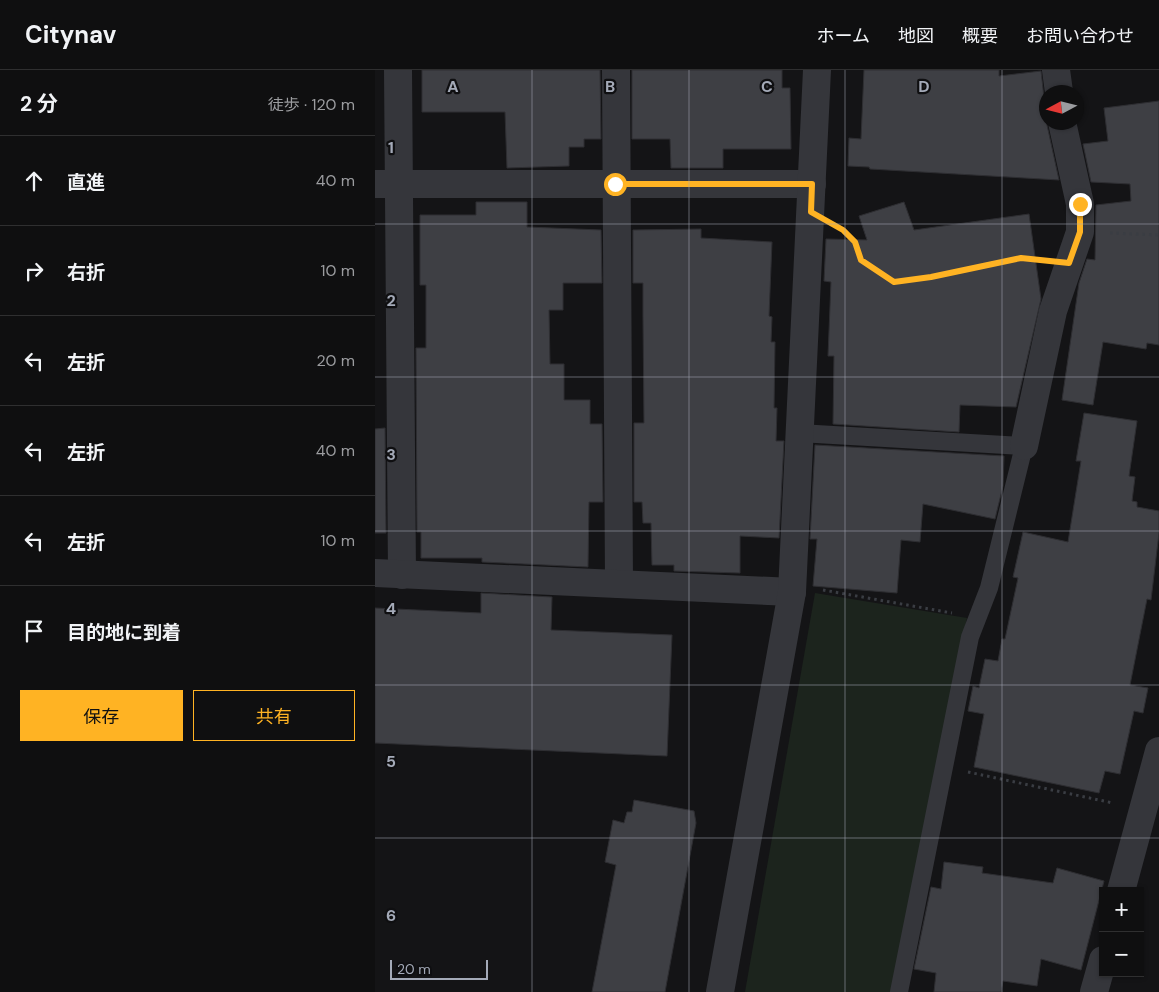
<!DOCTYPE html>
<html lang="ja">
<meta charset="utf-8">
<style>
:root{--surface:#0f0f10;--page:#181819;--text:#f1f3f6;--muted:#9b9c9f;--line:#2f2f30;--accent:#ffb323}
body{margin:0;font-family:"DM Sans","Noto Sans JP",sans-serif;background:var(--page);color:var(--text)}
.controls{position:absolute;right:15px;bottom:15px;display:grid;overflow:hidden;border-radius:0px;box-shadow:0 1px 4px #0004}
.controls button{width:45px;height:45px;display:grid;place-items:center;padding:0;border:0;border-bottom:1px solid var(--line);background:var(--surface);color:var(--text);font:25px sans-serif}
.compass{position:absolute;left:664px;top:15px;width:45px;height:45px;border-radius:50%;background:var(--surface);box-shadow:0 1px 4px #0004;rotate:263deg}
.scale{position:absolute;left:15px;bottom:12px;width:98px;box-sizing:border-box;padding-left:5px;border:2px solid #a4aab8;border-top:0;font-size:14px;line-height:18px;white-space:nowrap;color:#a4aab8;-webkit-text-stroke:4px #0f0f11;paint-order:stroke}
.stop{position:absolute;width:15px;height:15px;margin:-11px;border:4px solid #ffb323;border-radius:50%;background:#fff}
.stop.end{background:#ffb323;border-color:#fff;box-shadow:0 1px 5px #0008}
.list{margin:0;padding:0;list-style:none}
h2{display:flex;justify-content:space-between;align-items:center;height:65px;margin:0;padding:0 20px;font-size:21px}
h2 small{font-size:16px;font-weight:400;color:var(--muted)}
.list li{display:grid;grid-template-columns:32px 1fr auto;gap:15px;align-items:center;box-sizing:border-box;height:90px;padding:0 20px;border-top:1px solid var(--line)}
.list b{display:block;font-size:19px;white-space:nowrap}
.list em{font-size:16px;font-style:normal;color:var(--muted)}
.actions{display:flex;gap:10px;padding:15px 20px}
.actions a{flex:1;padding:11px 0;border:1px solid var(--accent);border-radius:0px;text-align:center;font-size:18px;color:var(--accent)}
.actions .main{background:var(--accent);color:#111}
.icon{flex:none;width:28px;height:28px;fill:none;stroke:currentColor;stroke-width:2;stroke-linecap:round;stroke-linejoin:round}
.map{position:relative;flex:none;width:784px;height:922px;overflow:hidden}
header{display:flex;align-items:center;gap:30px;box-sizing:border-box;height:70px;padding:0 25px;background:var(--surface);border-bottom:1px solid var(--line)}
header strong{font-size:24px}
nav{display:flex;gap:28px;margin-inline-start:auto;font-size:18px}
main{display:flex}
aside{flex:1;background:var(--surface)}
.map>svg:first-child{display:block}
</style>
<header>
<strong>Citynav</strong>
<nav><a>ホーム</a><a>地図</a><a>概要</a><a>お問い合わせ</a></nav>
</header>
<main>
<aside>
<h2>2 分<small>徒歩 · 120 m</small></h2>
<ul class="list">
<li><svg class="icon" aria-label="ahead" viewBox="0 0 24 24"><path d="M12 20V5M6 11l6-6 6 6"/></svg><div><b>直進</b></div><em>40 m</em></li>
<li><svg class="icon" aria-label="right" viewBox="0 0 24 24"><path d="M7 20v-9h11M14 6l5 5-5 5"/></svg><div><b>右折</b></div><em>10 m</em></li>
<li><svg class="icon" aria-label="left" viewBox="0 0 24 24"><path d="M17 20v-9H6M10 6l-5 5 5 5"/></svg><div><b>左折</b></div><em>20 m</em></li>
<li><svg class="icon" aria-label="left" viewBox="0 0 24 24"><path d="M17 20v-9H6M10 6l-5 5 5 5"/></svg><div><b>左折</b></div><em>40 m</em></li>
<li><svg class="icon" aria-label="left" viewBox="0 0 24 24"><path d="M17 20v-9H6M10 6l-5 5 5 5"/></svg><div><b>左折</b></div><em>10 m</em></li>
<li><svg class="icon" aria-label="arrive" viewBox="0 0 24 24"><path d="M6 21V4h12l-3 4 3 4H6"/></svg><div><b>目的地に到着</b></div></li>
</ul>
<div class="actions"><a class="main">保存</a><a>共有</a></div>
</aside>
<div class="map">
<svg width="784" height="922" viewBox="0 0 784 922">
<rect width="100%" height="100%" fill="#141416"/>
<polygon fill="#1c241d" points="440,523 592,548 518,922 370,922"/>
<g fill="#3e3f44" stroke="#2e2e32">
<polygon points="47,0 225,0 226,69 209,69 209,77 194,77 194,96 132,98 130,42 47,42"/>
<polygon points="257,0 407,0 407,18 415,18 416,79 348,79 348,98 296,98 295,69 257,69"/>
<polygon points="489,0 624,0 624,6 666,1 672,55 684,110 495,99 494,97 473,96 474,68 486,69"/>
<polygon points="784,31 784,275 772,273 771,279 728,272 718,335 687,330 704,213 712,189 720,190 721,135 756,131 755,114 716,112 708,74 733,71 729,38"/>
<polygon points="101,132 152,132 152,157 226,160 227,213 188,213 188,240 174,240 175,294 189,294 189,330 215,330 215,354 227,354 228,432 214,432 213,497 107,492 107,488 46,488 46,462 42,462 41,278 51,278 51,215 45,215 45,145 101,145"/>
<polygon points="529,132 539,160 654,144 666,229 641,337 585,335 584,362 458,354 459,286 453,286 456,212 449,211 451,169 492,170 484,146"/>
<polygon points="326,159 326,168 397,172 394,246 397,247 396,272 400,272 399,338 402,338 401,371 409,371 404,468 365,466 365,503 299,501 299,495 277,495 276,453 268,453 267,432 259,432 259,353 269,353 268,247 268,213 258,213 258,160"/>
<polygon points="709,343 762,351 754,406 760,407 757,431 762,432 762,437 784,441 784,463 776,530 772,529 755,615 773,618 768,643 759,641 745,704 730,701 724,723 599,697 609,644 593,641 598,616 604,618 610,589 623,591 627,569 630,569 643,508 638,507 648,462 693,472 706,391 701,391"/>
<polygon points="10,358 11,463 0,463 0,359"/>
<polygon points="440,375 629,386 628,416 620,449 548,434 545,472 526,470 522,523 438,516 442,469 435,469"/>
<polygon points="106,523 177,527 176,560 297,565 292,686 0,673 0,538 106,543"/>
<polygon points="259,730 319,741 321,753 290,922 217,922 241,795 230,792 238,750 249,753 252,742 257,742"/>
<polygon points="569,792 608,797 607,803 678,813 682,798 729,811 706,900 666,889 662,916 628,911 626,922 559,922 561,903 539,899 556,817 566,819"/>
</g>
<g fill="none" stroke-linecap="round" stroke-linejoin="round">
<g stroke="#3a3d43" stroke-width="3" stroke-dasharray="2.5 4" stroke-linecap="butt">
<polyline points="464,158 480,172 486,190 519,212 556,207 646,188 663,190"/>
<polyline points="735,163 784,165"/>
<polyline points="448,520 577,543"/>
<polyline points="593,702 738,733"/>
</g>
<polyline stroke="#35363b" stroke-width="18" points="424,363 649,376 614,518 595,567 524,922"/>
<g stroke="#35363b" stroke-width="28">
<polyline points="23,0 27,505"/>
<polyline points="241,0 244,514"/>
<polyline points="681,0 684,22"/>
<polyline points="0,114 437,114"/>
<polyline points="649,376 678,241 705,162 705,134 687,52"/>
<polyline points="0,503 417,522"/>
<polyline points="746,821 784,681"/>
<polyline points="345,922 417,522 442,0"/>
<polyline points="719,922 728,890"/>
</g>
</g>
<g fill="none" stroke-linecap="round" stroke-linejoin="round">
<polyline stroke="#ffb323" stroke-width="6" points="240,114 437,114 436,142 468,160 480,172 486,190 519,212 556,207 646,188 694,193 705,162 705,134"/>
</g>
<path fill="none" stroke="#a4aab8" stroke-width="1" stroke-opacity="0.55" d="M 157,0 L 157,922M 314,0 L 314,922M 470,0 L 470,922M 627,0 L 627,922M 0,154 L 784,154M 0,307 L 784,307M 0,461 L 784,461M 0,615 L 784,615M 0,768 L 784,768"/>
<g font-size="16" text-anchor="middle" font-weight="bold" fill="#a4aab8" stroke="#0f0f11" stroke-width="4.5" stroke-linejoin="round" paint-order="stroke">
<text x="78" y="22">A</text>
<text x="235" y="22">B</text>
<text x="392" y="22">C</text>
<text x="549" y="22">D</text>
<text x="16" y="83">1</text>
<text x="16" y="236">2</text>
<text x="16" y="390">3</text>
<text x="16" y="544">4</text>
<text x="16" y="697">5</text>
<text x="16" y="851">6</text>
</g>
</svg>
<div class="controls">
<button>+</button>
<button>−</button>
</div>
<svg class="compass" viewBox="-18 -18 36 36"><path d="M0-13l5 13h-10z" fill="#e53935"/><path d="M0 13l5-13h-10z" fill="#9b9c9f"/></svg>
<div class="scale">20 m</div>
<div class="stop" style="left:240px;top:114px"></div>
<div class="stop end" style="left:705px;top:134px"></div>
</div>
</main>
